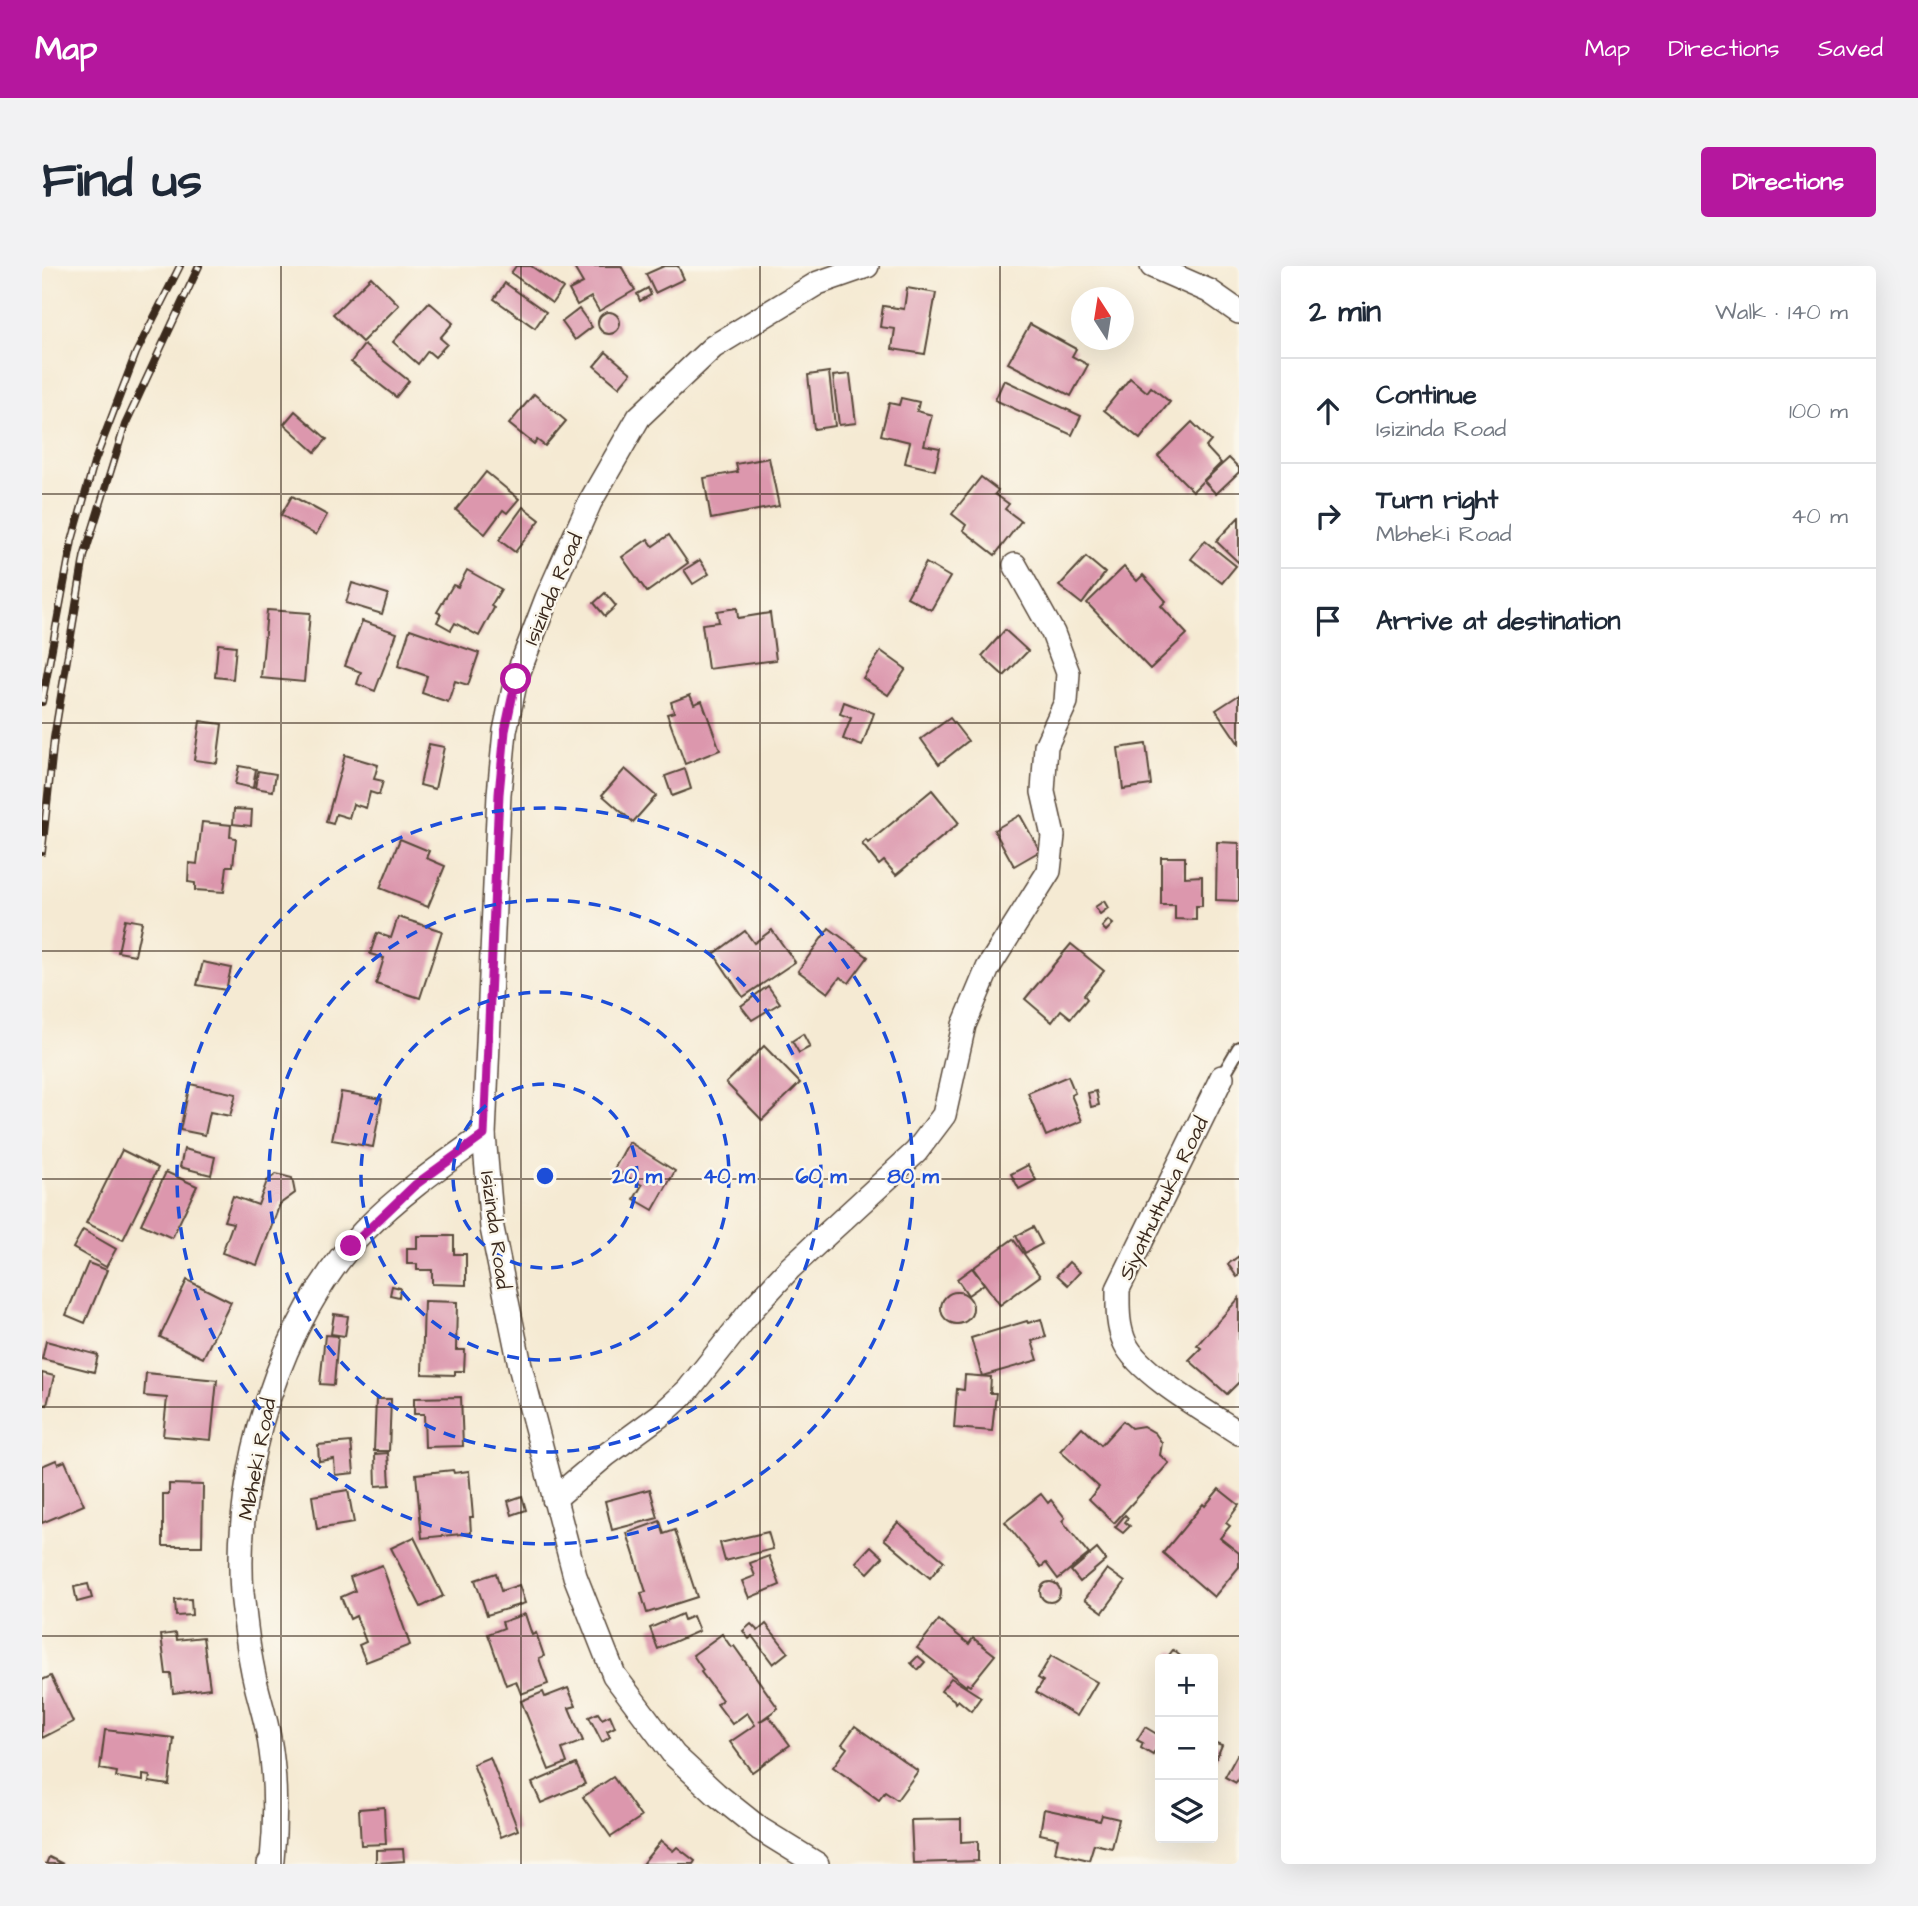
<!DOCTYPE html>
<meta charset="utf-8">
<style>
:root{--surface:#fff;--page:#f2f2f3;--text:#1f2937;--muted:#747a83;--line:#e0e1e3;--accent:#b5179e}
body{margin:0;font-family:"Architects Daughter",sans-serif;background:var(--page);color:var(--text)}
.controls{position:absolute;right:21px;bottom:21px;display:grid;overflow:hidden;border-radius:7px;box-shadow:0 7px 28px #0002}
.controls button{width:63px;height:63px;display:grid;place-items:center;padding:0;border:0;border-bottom:2px solid var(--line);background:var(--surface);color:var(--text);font:35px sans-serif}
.compass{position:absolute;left:1029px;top:21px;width:63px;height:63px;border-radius:50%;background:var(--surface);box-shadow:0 7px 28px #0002;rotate:348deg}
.stop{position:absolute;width:21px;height:21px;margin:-16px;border:5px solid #b5179e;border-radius:50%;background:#fff}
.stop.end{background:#b5179e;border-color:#fff;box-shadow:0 2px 7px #0008}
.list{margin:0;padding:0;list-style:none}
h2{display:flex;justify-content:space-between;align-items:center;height:91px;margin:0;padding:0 28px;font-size:30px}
h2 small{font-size:23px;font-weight:400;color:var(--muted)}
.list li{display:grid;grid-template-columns:46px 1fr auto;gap:21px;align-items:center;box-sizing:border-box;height:105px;padding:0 28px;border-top:2px solid var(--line)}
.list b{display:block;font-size:26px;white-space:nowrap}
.list p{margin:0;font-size:23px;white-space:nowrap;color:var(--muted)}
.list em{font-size:23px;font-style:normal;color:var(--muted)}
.icon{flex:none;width:38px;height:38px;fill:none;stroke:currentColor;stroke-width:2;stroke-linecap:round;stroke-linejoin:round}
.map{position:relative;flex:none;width:1197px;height:1598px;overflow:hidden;border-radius:7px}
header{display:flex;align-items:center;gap:42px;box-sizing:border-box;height:98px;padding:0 35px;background:var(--accent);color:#fff}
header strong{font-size:33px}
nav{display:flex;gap:38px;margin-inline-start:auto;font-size:24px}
.intro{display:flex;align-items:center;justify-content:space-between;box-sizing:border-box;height:168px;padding:0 42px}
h1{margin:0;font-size:49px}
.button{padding:18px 32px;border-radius:7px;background:var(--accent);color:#fff;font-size:24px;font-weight:700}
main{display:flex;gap:42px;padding:0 42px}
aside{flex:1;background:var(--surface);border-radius:7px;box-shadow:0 7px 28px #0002}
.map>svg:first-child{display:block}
</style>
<header>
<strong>Map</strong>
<nav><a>Map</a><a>Directions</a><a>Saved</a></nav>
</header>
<div class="intro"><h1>Find us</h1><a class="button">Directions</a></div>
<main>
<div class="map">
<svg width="1197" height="1598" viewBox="0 0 1197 1598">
<rect width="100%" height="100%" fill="#fbf7ec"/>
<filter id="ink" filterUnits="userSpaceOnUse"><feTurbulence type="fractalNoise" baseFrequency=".0143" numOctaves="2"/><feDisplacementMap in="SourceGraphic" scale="14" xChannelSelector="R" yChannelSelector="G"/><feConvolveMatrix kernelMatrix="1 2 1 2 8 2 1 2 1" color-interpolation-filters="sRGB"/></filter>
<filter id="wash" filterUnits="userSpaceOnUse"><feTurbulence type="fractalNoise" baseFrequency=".00686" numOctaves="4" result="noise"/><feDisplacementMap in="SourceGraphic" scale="28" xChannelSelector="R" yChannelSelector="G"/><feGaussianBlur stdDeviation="1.57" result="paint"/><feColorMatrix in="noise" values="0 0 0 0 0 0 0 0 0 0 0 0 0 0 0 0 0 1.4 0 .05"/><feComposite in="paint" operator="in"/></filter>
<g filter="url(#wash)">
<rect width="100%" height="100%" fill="#f5ead3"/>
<g id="blocks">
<g fill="#dc97ad">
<polygon points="474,0 489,0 521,22 510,37 469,7"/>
<polygon points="531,0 579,0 593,24 557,45 549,31 535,39 527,24 541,17"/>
<polygon points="622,0 636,0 642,13 613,27 604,8"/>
<polygon points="329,11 357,39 320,76 291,48"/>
<polygon points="463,17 504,46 493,62 452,33"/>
<polygon points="606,22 609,29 598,35 595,28"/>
<polygon points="865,22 894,27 883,88 850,83 853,63 838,61 841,40 862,43"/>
<polygon points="387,36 411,57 398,72 405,78 393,91 386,85 376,98 351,76"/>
<polygon points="537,43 550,61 533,74 520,56"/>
<circle cx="567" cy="57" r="11"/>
<polygon points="988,58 1034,83 1030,90 1046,99 1029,130 966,97"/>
<polygon points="322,79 367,115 354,131 309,96"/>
<polygon points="564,86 589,107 577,121 552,100"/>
<polygon points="787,106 793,160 772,163 766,109"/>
<polygon points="808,108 814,157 797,159 791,110"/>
<polygon points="1088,112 1105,126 1109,121 1128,136 1098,173 1062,144"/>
<polygon points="962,114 1039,150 1030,169 953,134"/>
<polygon points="492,128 524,155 503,180 495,174 492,178 467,158"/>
<polygon points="859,132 877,136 875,145 890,149 882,179 898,182 893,204 863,197 868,176 839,169 847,137 857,139"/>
<polygon points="253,145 285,173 273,186 242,158"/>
<polygon points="1150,156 1169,175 1164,181 1179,197 1151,225 1116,190"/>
<polygon points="727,192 737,240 669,253 662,212 696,206 694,198"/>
<polygon points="1187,192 1197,202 1197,206 1174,228 1162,215"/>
<polygon points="444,206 477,233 465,247 461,244 443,268 414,244"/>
<polygon points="939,211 956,224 953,228 967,238 963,243 979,255 953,289 921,264 924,259 910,248"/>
<polygon points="250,230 285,249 274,269 239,249"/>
<polygon points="481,241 498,254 473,286 457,274"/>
<polygon points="1197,251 1197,297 1174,275"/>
<polygon points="627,269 646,297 605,326 580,291 606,273 611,280"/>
<polygon points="1163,275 1194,300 1180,317 1149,293"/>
<polygon points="1044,291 1063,307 1040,338 1017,320"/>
<polygon points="658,294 667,308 651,318 642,304"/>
<polygon points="884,297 908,311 889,344 865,331"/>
<polygon points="1082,301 1095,315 1101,309 1124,335 1119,340 1145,368 1108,403 1045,337"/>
<polygon points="425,304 459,323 449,340 452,342 437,370 413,357 409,364 395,356 399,348 395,346 411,319 416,321"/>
<polygon points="310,317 346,328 340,348 304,337"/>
<polygon points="563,327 574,340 563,350 552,337"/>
<polygon points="695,342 696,352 728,347 734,394 666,403 660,358 677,356 675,345"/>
<polygon points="225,344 268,347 262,416 219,412"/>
<polygon points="320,355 355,367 333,425 315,418 319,406 303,400"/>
<polygon points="368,363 437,387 426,419 413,415 406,436 380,427 385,410 356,400"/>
<polygon points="963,364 986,385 962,410 940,390"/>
<polygon points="176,378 194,380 191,413 173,411"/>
<polygon points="839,385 864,403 846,429 821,412"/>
<polygon points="648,429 652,438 660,435 678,484 643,498 625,448 632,446 629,436"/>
<polygon points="1197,429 1197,478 1174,444"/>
<polygon points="802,436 832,447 820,480 801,473 809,452 798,448"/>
<polygon points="908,452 926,475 897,498 879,473"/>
<polygon points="158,455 180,458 175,497 152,494"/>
<polygon points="387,478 402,481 393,523 378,519"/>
<polygon points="1104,478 1109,519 1081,523 1076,482"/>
<polygon points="303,489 336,499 332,513 341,515 337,529 328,526 324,542 311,538 307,552 294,548 291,558 284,556"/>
<polygon points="197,500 214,503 211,522 193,518"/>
<polygon points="583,503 614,530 591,556 560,529"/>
<polygon points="643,503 649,523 630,530 623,510"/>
<polygon points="216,505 234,508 231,525 213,522"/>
<polygon points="890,524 917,557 854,609 842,595 837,599 820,578 824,574 826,577"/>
<polygon points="192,543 210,544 209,560 191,558"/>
<polygon points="978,549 998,585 972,600 952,564"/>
<polygon points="160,556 189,559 188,571 194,572 191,600 185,600 182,626 153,624 153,617 146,616 147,597 155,598"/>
<polygon points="358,573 387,585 384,592 403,600 386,641 338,622"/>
<polygon points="1175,576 1197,577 1197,635 1174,634"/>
<polygon points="1119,591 1143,591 1143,611 1160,610 1160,640 1154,640 1154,654 1133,653 1133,639 1119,639"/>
<polygon points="1062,635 1066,642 1058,648 1053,641"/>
<polygon points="356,651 400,665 378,732 334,718 342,692 328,688 335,667 349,672"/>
<polygon points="83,653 100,656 93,689 76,686"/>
<polygon points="1066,654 1071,658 1064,665 1060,661"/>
<polygon points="787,662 826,691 807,717 798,711 786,727 756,705"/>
<polygon points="730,664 753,696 701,731 672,688 703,665 712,677"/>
<polygon points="1029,678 1062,705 1042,729 1045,733 1029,752 1019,744 1010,756 983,733"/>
<polygon points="161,696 189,702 184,724 155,719"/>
<polygon points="726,720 738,737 710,754 699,740"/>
<polygon points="761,768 768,781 757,787 750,775"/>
<polygon points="722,780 758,817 720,854 684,817"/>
<polygon points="1026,810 1033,827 1029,829 1040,855 1004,870 986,827"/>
<polygon points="148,818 194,828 188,850 168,846 163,869 138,864"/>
<polygon points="1054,825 1057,839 1049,841 1046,827"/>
<polygon points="299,826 340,833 331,881 290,874"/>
<polygon points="587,876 633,905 611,944 592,933 600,919 572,903"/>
<polygon points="142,883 173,891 169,909 138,901"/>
<polygon points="80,884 116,902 81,974 44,957"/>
<polygon points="986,899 994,914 977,923 969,908"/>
<polygon points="124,906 155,920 130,972 99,958"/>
<polygon points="234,908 250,912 253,927 238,938 215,999 180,987 191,957 182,955 191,930 216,939 225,915"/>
<polygon points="991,961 1000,978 983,987 974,970"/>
<polygon points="41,964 74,983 64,1001 31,982"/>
<polygon points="375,970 412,970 412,988 424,988 424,1019 390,1018 390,1004 375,1004 375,998 365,998 365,982 375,982"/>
<polygon points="971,973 998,1010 958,1039 931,1002"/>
<polygon points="1197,990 1197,1010 1195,1011 1186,998"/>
<polygon points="1027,996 1038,1006 1026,1019 1015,1009"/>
<polygon points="46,997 65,1004 43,1057 24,1049"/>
<polygon points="930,1002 942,1018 926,1029 915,1013"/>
<polygon points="145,1014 189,1036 161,1092 118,1071"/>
<polygon points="350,1020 358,1022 357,1031 348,1029"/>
<circle cx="915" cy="1042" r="16"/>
<polygon points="1197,1032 1197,1116 1185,1128 1147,1094 1159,1082 1155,1079"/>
<polygon points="382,1035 415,1036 414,1084 423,1084 422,1105 413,1105 413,1109 380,1108"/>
<polygon points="292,1048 306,1050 303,1070 289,1068"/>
<polygon points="999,1053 1004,1071 990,1075 996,1094 940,1110 929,1072 985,1055 986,1057"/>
<polygon points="283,1069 296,1070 292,1119 278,1118"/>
<polygon points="4,1075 56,1089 52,1106 0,1093"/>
<polygon points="0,1107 12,1110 5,1139 0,1138"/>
<polygon points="104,1107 175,1114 169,1174 121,1170 125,1132 102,1130"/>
<polygon points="923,1109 949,1111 948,1127 954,1127 950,1165 912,1162 915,1123 922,1124"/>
<polygon points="419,1131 421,1180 383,1181 382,1148 372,1148 372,1132"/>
<polygon points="334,1133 349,1133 347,1185 332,1185"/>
<polygon points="1081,1155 1089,1162 1101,1160 1113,1167 1120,1177 1118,1189 1127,1197 1072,1257 1047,1233 1057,1221 1018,1185 1040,1161 1059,1179"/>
<polygon points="309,1176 312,1207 293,1209 292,1193 277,1195 276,1179"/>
<polygon points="346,1187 348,1219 334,1220 333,1188"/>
<polygon points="14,1194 16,1198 23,1195 42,1239 0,1257 0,1200"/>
<polygon points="411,1204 412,1207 427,1205 431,1251 428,1251 429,1267 380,1272 374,1208"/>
<polygon points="127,1218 161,1219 160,1280 121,1280 121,1228 127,1228"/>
<polygon points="608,1223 616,1252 570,1264 563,1235"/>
<polygon points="1177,1223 1197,1239 1184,1257 1188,1260 1178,1272 1197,1287 1197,1301 1172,1331 1121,1287 1161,1238 1163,1240"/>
<polygon points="306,1224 312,1257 275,1263 270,1230"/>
<polygon points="999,1228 1006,1237 1009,1234 1023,1252 1020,1255 1047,1288 1016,1313 1004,1297 999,1301 963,1256"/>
<polygon points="480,1230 484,1244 470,1249 466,1235"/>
<polygon points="1083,1249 1086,1252 1083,1256 1088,1260 1081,1267 1073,1261"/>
<polygon points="618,1255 622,1268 633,1264 655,1331 605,1347 599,1327 604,1326 585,1267"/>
<polygon points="856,1256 902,1295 888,1312 842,1273"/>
<polygon points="726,1266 731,1283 683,1295 678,1277"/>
<polygon points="372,1271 401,1330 379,1341 349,1282"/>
<polygon points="829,1280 841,1291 826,1307 814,1296"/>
<polygon points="1055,1283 1064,1294 1038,1316 1029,1305"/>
<polygon points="727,1290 738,1319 707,1332 700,1315 713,1310 708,1297"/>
<polygon points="340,1299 368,1379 324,1396 317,1379 324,1376 314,1350 308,1353 299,1331 313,1325 308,1311"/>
<polygon points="1065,1303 1083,1316 1061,1346 1043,1333"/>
<polygon points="454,1307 459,1325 477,1319 483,1337 445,1349 433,1314"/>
<circle cx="1008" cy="1326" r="10"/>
<polygon points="46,1318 50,1332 35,1336 32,1321"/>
<polygon points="149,1333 150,1349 134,1350 133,1334"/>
<polygon points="483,1348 490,1369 494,1367 502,1390 497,1392 506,1418 479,1428 474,1415 464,1419 446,1368 462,1362 460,1356"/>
<polygon points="640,1348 642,1354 651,1350 657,1365 616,1383 608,1362"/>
<polygon points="897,1354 927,1378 931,1372 953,1389 928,1420 925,1418 924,1420 875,1382"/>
<polygon points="709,1358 716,1365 724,1358 746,1386 731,1398 710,1370 707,1373 701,1365"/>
<polygon points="134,1367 135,1374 161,1371 168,1422 131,1427 129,1408 124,1408 119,1369"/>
<polygon points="680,1368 689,1381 692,1380 736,1442 717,1456 727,1450 748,1479 710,1506 688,1476 713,1459 705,1447 690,1458 675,1438 680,1434 659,1406 661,1404 651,1389"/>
<polygon points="1131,1384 1142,1393 1124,1393"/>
<polygon points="876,1390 883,1396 876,1404 869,1397"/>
<polygon points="1009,1390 1055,1416 1035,1450 994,1426 1001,1415 996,1412"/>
<polygon points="9,1410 31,1456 0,1472 0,1414"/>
<polygon points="909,1412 939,1431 929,1445 916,1434 913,1437 912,1434 899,1425"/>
<polygon points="526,1422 534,1440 527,1442 541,1475 520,1483 525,1497 507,1504 479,1435 501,1426 503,1431"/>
<polygon points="556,1447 560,1453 568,1449 573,1461 565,1465 568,1471 560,1476 547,1451"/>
<polygon points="813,1460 876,1505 855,1534 843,1526 837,1534 791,1501 805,1482 800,1478"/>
<polygon points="1103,1461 1118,1470 1118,1476 1111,1489 1099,1482 1101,1477 1095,1474"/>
<polygon points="63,1464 132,1472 127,1519 107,1516 108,1510 101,1509 101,1515 74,1511 75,1506 58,1503"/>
<polygon points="1171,1476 1180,1479 1171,1500"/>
<polygon points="1195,1489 1197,1490 1197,1511 1194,1517 1183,1511"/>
<polygon points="448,1491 476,1564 459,1571 431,1498"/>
<polygon points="534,1498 543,1518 499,1537 490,1517"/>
<polygon points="571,1511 599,1551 569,1571 541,1531"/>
<polygon points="342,1541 344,1578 319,1579 317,1543"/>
<polygon points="1002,1543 1058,1555 1060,1549 1077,1553 1070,1582 1052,1578 1047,1594 1013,1586 1016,1572 998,1568"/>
<polygon points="919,1553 919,1576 936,1575 936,1595 871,1597 869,1554"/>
<polygon points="619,1575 631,1585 635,1581 653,1595 651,1598 600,1598"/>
<polygon points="361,1583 362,1595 334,1597 334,1584"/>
<polygon points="7,1591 21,1598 4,1598"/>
</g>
</g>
</g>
<g filter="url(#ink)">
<use href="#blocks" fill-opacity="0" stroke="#574739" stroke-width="2"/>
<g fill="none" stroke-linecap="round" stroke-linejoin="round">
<defs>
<polyline id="service" points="1180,811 1197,782"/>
<g id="minor">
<polyline points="1110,0 1167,25 1197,46"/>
<path d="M 1180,811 L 1076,1023 C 1076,1042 1075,1059 1083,1077 C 1097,1108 1167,1147 1197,1167"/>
<polyline points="512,1233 564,1189 620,1148 646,1124 712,1041 748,1002 874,886 902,849 922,759 946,702 1007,605 1011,570 1001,526 1004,480 1024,436 1026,407 1011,367 973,299"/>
<path d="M 227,1598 L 230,1594 C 234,1554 234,1512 227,1472 C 223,1448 214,1424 210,1400 C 205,1376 203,1351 200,1327 C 191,1207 238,1052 322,965 C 358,928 400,899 442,869"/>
<polyline points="775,1598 718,1563 674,1528 632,1489 572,1409 533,1310 479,1104 450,962 442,869 457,528 463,465 474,413 505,332 548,236 597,151 671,81 776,17 825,0"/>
</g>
</defs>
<use href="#service" stroke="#574739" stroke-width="16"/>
<use href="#minor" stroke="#574739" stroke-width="26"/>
<use href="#service" stroke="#fff" stroke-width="12"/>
<use href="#minor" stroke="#fff" stroke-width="23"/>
<defs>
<g id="rail">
<polyline points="0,436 30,275 52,197 94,87 138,0"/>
<polyline points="0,586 12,472 42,291 83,159 157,0"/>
</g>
</defs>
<use href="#rail" stroke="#3b2a1e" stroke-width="8"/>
<use href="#rail" stroke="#fbf7ec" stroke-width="5" stroke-dasharray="16" stroke-linecap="butt"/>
</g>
</g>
<g fill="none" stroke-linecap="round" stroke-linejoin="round" filter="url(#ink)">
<polyline stroke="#b5179e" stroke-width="9" points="309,980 373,919 442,869 457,528 463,465 474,413"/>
</g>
<path fill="none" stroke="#3b2a1e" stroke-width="2" stroke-opacity="0.55" d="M 239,0 L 239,1598M 479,0 L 479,1598M 718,0 L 718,1598M 958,0 L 958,1598M 0,228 L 1197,228M 0,457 L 1197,457M 0,685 L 1197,685M 0,913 L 1197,913M 0,1141 L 1197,1141M 0,1370 L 1197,1370"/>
<g fill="none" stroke="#1d4ed8" stroke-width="3.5" stroke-dasharray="12 9">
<circle cx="503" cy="910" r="92"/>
<circle cx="503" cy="910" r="184"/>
<circle cx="503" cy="910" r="276"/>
<circle cx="503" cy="910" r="368"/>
</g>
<g text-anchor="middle" stroke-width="5" stroke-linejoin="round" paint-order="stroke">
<g font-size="21" fill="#3b2a1e" stroke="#fbf7ec">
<text transform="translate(511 323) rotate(-67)" y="7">Isizinda Road</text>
<text transform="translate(1121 932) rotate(-64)" y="7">Siyathuthuka Road</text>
<text transform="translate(454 964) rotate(82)" y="7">Isizinda Road</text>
<text transform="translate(215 1193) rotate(-79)" y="7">Mbheki Road</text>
</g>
</g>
<circle cx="503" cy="910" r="10" fill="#1d4ed8" stroke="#fbf7ec" stroke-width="3.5"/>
<g font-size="21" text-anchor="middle" font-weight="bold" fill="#1d4ed8" stroke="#fbf7ec" stroke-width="5" stroke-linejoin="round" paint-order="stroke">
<text x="595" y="917">20 m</text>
<text x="687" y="917">40 m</text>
<text x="779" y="917">60 m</text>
<text x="871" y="917">80 m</text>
</g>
</svg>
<div class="controls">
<button>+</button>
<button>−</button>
<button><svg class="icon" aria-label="layers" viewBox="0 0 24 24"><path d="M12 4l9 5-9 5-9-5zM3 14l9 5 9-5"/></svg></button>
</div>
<svg class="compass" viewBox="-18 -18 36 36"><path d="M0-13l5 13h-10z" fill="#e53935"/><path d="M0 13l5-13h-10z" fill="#747a83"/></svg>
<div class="stop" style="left:474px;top:413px"></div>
<div class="stop end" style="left:309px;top:980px"></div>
</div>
<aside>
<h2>2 min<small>Walk · 140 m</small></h2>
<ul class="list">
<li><svg class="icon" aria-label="ahead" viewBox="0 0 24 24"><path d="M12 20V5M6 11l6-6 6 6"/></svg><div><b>Continue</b><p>Isizinda Road</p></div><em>100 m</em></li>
<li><svg class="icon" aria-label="right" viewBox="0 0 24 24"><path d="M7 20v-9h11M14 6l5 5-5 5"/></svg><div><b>Turn right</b><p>Mbheki Road</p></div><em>40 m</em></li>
<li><svg class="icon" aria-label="arrive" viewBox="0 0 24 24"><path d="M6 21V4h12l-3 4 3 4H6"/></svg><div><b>Arrive at destination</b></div></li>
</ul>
</aside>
</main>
